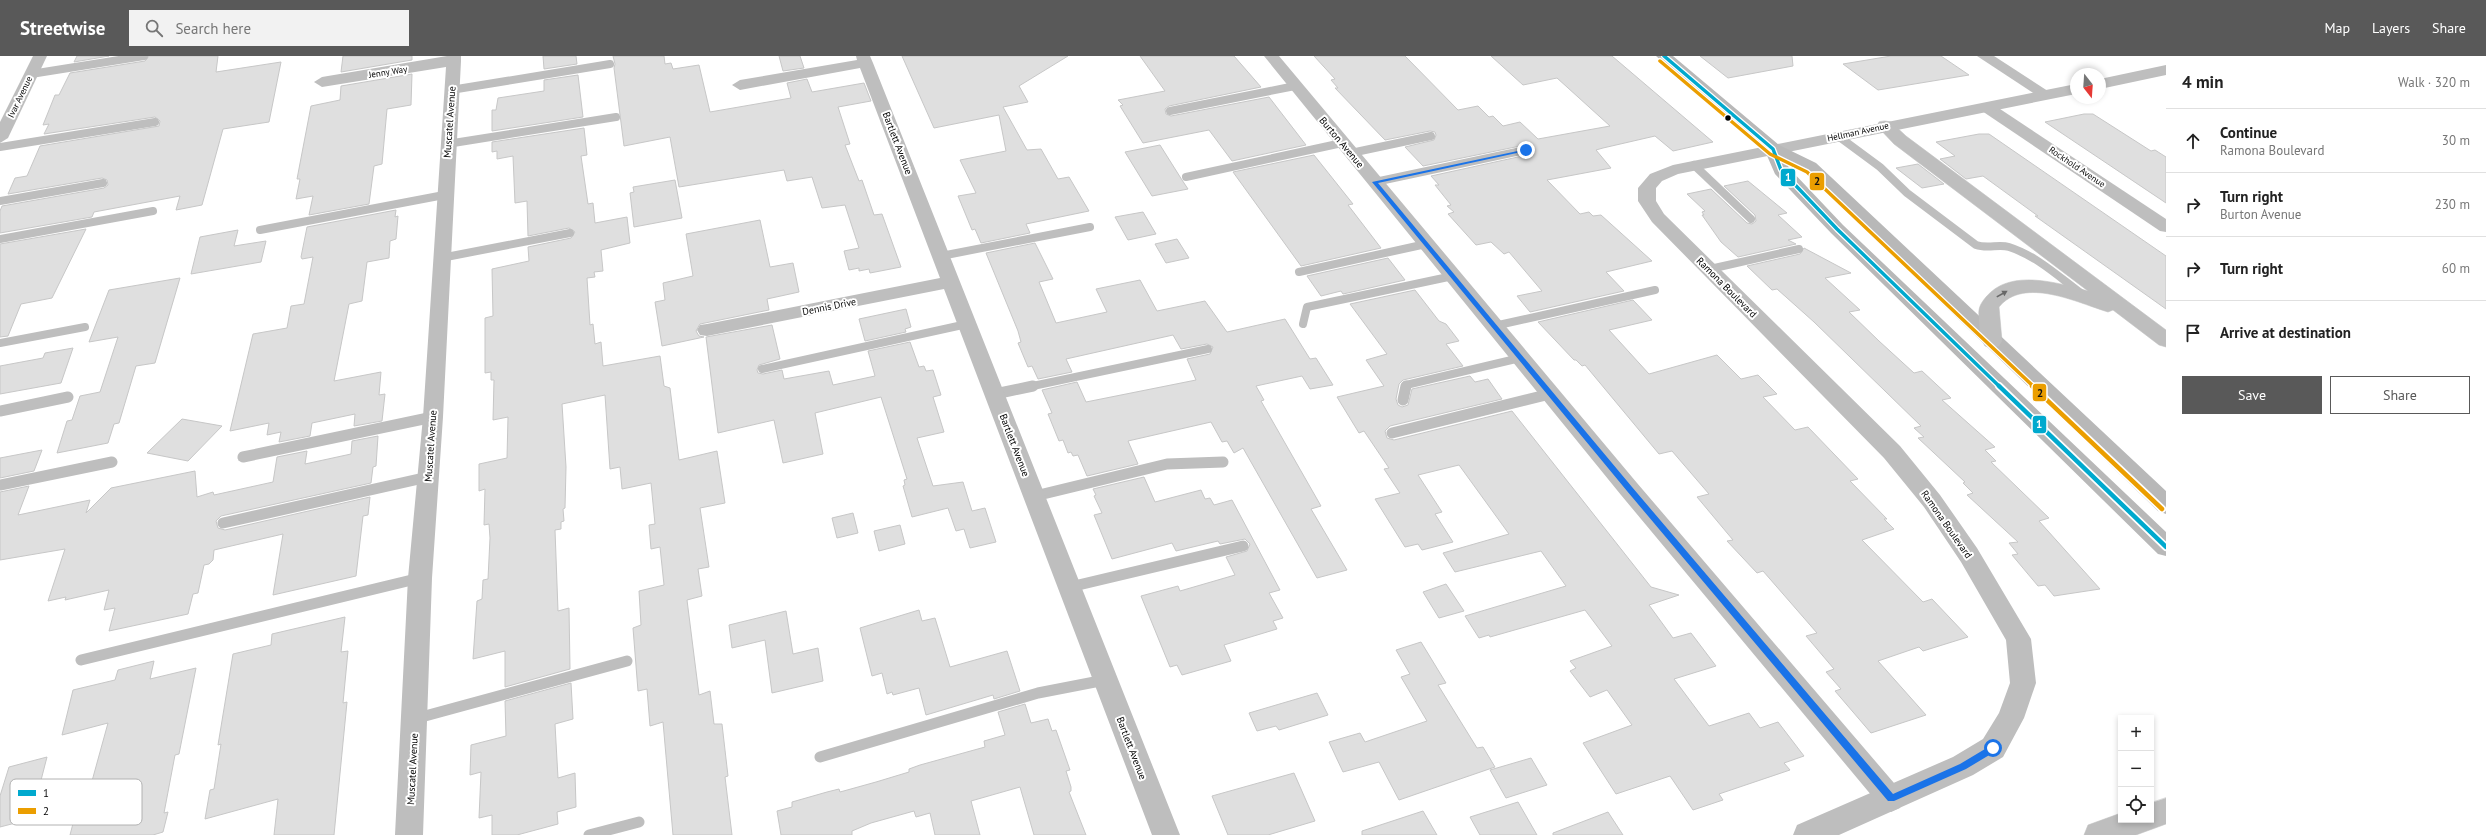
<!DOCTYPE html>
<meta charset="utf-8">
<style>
:root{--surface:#fff;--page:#f2f2f2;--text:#222;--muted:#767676;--line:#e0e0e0;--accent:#595959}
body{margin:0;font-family:"PT Sans",sans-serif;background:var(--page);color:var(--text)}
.controls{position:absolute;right:12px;bottom:12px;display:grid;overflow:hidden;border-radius:0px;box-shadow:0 2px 6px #0003}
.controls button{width:36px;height:36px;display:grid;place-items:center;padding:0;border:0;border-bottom:1px solid var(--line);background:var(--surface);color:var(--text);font:20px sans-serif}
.compass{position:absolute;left:2070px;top:12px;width:36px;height:36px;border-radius:50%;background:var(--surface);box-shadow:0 2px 6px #0003;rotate:163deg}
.stop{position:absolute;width:12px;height:12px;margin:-9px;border:3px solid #1a73e8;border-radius:50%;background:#fff}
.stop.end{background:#1a73e8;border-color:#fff;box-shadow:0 1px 4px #0008}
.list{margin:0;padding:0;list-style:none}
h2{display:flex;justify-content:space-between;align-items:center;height:52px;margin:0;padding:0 16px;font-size:17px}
h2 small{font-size:13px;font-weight:400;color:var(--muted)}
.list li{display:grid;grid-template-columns:26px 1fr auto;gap:12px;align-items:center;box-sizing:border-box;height:64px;padding:0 16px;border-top:1px solid var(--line)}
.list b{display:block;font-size:15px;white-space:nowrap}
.list p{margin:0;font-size:13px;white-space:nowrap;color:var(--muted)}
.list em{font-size:13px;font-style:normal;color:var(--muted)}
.actions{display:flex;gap:8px;padding:12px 16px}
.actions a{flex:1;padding:9px 0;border:1px solid var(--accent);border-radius:0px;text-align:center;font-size:14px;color:var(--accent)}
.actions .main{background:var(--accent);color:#fff}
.icon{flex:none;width:22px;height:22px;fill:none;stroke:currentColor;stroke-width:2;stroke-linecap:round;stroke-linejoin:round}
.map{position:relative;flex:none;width:2166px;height:779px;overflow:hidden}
header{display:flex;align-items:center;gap:24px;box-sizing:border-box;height:56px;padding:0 20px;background:var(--accent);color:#fff}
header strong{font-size:19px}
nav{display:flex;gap:22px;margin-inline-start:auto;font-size:14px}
.search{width:280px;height:36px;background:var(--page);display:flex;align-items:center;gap:10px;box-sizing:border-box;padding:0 14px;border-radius:0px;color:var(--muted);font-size:15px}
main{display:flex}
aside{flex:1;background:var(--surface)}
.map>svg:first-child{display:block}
</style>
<header>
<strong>Streetwise</strong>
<div class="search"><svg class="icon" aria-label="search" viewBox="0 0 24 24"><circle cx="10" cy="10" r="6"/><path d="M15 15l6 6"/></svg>Search here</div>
<nav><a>Map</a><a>Layers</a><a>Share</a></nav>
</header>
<main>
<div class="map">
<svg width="2166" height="779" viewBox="0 0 2166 779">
<rect width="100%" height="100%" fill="#fff"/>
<g fill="#dfdfdf" stroke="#c7c7c7">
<polygon points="77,0 109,0 74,6"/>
<polygon points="149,0 218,0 216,16 281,6 269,66 223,73 202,149 176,154 180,140 94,156 92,161 0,177 0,155 2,150 104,132 108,129 107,124 102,122 8,138 15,122 27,120 40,90 159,70 160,65 155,61 44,78 49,68 43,69 55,39 59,39 70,17 145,5"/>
<polygon points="343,0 412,0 412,4 341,16"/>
<polygon points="543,0 576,0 577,8 544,13"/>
<polygon points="613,0 664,0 665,8 671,7 673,13 699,9 710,56 791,42 787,27 807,23 812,36 864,27 871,45 838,51 850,88 845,89 859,125 862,124 874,159 882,158 901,211 870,217 869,213 859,215 859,212 849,214 844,195 859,192 845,149 822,152 812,121 787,125 784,114 679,131 670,81 624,90 614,12 615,8"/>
<polygon points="779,0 800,0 804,12 783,15"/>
<polygon points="902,0 1068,0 1019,30 1028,46 1003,51 1027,94 1041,93 1058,123 1069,121 1089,155 1026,168 1030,177 981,187 975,173 972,174 958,140 976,137 960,104 1006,95 999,59 934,72"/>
<polygon points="1140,0 1234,0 1261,31 1169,50 1165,53 1166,58 1171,60 1269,41 1306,89 1232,105 1209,74 1143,87 1120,50 1123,49 1118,44 1165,35"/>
<polygon points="1314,0 1405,0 1458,54 1478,50 1489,61 1493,60 1503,70 1520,66 1538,83 1610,70 1557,22 1523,29 1491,0 1612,0 1713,86 1673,95 1655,80 1603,92 1596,94 1611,112 1547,124 1580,158 1589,156 1593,160 1601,159 1652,205 1606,216 1624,235 1530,256 1517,240 1542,235 1509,196 1504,198 1491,186 1476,189 1448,158 1454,156 1447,150 1451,149 1435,129 1439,129 1431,120 1527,99 1531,96 1530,91 1525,89 1423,110 1405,91 1434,84 1436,79 1435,76 1430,75 1385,84 1335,32 1338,32 1331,24 1335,23"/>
<polygon points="1700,0 1792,0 1793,10 1728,22"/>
<polygon points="1891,0 1941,0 1969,19 1878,34 1843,8"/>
<polygon points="412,18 411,49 387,53 382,108 374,110 369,148 309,159 313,140 296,143 300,123 297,123 311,50 340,44 341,30"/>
<polygon points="578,19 583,61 492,75 492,54 496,54 498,42 544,35 544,24"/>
<polygon points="2084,58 2093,58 2151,95 2155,94 2166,101 2166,147 2045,66"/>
<polygon points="584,72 587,99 581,100 588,148 593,147 595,167 627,161 630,187 601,194 603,215 594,216 595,221 587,222 590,269 593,268 595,288 601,286 603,310 660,300 664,330 670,332 679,404 717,395 725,447 700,452 709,511 698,513 702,540 687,544 699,639 710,635 714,668 722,668 728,720 725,721 732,779 673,779 663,666 650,670 647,633 638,635 633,572 641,569 639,535 664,529 660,491 651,493 649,469 655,468 651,427 622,433 620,411 610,413 605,339 562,348 566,411 565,452 563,453 564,465 561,466 561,473 555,474 558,555 569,552 570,613 505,631 505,595 473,603 477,545 482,543 483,524 488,523 490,482 489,468 484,469 485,433 479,435 479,408 507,402 508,361 493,364 494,324 491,324 491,316 485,317 485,262 493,260 492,213 529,205 528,191 571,182 575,176 569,172 528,180 527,145 515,147 513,100 497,103 497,95 492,96 492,86"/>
<polygon points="1979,78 1989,78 2166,200 2166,253 2035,160 2038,160 1983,120 1966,123 1940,103 1955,100 1936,86"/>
<polygon points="1160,89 1182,124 1188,133 1152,140 1125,96"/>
<polygon points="1314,99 1353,148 1348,149 1381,192 1301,210 1233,116"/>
<polygon points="1918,108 1944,128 1922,132 1896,112"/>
<polygon points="675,124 682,162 634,171 630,137 634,136 633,131"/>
<polygon points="1748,125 1787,157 1778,159 1802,181 1788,184 1796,188 1738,201 1721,186 1702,159 1704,159 1702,156 1705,155 1687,138 1711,133 1747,167 1752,168 1756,165 1755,159 1724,130"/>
<polygon points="396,154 395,161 398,160 396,183 390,185 389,202 367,206 362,245 349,248 334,325 381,316 379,339 385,338 382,365 354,370 355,358 312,367 310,380 279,386 281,376 267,379 269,367 230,375 253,278 287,272 291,250 304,248 313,201 302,203 301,201 307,171"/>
<polygon points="1143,156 1156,178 1128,184 1115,161"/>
<polygon points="760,164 770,211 793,207 799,236 767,243 769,254 700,268 696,275 699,280 704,281 662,290 655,246 665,244 663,227 693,220 686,178"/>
<polygon points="86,173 52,242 21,248 8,280 0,281 0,188"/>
<polygon points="238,174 234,190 266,185 261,206 191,218 200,181"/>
<polygon points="1177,183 1189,202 1166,207 1155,188"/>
<polygon points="1035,187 1053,223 1039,226 1056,267 1107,256 1096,233 1140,224 1157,255 1205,245 1227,276 1285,263 1310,303 1316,302 1333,329 1310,333 1302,320 1256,330 1264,344 1261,345 1321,450 1311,453 1347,514 1317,522 1243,392 1234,397 1227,385 1222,386 1211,366 1128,385 1138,408 1087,420 1078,399 1073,400 1071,396 1068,397 1063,384 1059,385 1048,358 1052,357 1042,334 1077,326 1086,346 1196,324 1187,303 1210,298 1213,291 1207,288 1181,293 1173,279 1066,303 1072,316 1038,323 1032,310 1028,311 1018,287 1021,286 1018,275 986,197"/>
<polygon points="1804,192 1851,217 1825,222 1860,254 1849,256 1879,285 1914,317 1922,315 1951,342 1942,344 1995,391 1985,394 1996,405 1991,406 2049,462 2039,465 2100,533 2054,540 2045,529 2038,530 2012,499 2018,498 2009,487 2018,486 1967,439 1973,437 1963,427 1965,426 1918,382 1924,381 1914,372 1921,370 1814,266 1777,233 1772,234 1747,210 1800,198"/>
<polygon points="1388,202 1405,224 1343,238 1341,235 1321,240 1307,220"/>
<polygon points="180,222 155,307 136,310 119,367 114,368 108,387 57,397 67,365 72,364 80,340 100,336 118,281 89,286 109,234"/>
<polygon points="1415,234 1439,265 1446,268 1459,285 1446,288 1463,310 1403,324 1399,328 1396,343 1398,349 1402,351 1408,349 1412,333 1470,320 1475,326 1488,323 1502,343 1390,370 1385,375 1387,382 1394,384 1512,355 1651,531 1679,539 1649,549 1673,582 1691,577 1716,610 1674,623 1709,670 1749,657 1760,672 1778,666 1804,700 1784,707 1790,714 1719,738 1723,744 1693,754 1670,720 1616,738 1583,687 1632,669 1607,634 1590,641 1570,615 1576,612 1570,605 1612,590 1585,554 1490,581 1489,579 1479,582 1465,560 1566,530 1541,495 1455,516 1443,497 1509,478 1459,409 1418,419 1442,456 1435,458 1453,486 1422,494 1418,488 1405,491 1375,443 1400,437 1384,413 1389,412 1364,375 1359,377 1337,341 1384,330 1366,304 1387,298 1350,248"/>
<polygon points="1633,244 1652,264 1609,274 1649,318 1717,299 1741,323 1758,319 1777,338 1763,341 1795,374 1808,371 1858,423 1850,425 1887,463 1884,463 1894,473 1862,484 1923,546 1932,543 1968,581 1923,595 1919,591 1878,605 1926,659 1871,677 1835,635 1841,633 1826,616 1834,613 1806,580 1817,577 1763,515 1757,517 1727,485 1733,484 1697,441 1709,438 1672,395 1659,398 1585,309 1582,310 1576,304 1574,304 1538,266"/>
<polygon points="906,253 911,271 905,273 906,276 865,285 859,263"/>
<polygon points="772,269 780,303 759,309 757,314 758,317 763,318 782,314 784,323 829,315 833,329 875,320 868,295 910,286 919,311 924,310 926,315 933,314 941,339 933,341 944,376 917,382 933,430 963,426 972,455 985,452 996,486 970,492 964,473 956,475 948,452 912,461 903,430 905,429 904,424 907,423 881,341 815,357 823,398 783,407 774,364 718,377 706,281"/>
<polygon points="73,292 61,327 0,338 0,310 43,302 45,297"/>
<polygon points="182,363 222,370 188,405 147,397"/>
<polygon points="378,380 376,410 373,411 371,427 221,460 216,465 218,472 225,474 370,441 368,459 363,460 356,520 273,539 283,478 214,494 213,504 209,508 204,509 198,537 193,538 188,558 109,575 115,552 104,554 109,534 65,544 66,541 48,545 65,493 0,504 0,436 29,430 18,459 90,444 86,457 111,432 195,415 197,441 213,436 214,439 273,426 277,401 307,395 305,408 351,398 352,385"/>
<polygon points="42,394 34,415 0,422 0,402"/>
<polygon points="1144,421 1155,446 1201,434 1205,443 1210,442 1214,449 1232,444 1280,534 1269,537 1283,562 1273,565 1277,573 1224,589 1231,605 1182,619 1177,609 1170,611 1141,540 1178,530 1180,535 1235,519 1226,501 1247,495 1250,488 1245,483 1220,488 1218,485 1176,495 1172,487 1112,503 1094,459 1102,457 1094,440 1096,439 1093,433"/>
<polygon points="853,457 858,477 837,482 832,462"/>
<polygon points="900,469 905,488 879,495 874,475"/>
<polygon points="1446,528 1464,555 1439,562 1423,536"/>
<polygon points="919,554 922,565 935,562 950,611 1007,595 1020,635 994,643 993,639 926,659 919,632 893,639 892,636 887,638 882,617 872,620 860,572"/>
<polygon points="786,555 793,598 818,592 823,625 772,637 765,584 732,592 729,569"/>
<polygon points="345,561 341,596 348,595 343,647 347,646 334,779 274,779 278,743 205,763 210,734 214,733 221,688 218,689 233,598 271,589 272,578"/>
<polygon points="1421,586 1446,627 1438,629 1477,692 1483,691 1495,711 1399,744 1379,706 1343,716 1329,686 1360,677 1365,686 1427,665 1401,621 1410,618 1396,594"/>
<polygon points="154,605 150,623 196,612 179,698 175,699 164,757 168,756 163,776 153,779 70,779 76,756 84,754 108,667 62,679 73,634 115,624 118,614"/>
<polygon points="571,627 573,663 555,668 558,722 575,717 576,751 557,756 558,768 517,779 492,779 492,759 479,762 481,716 470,719 471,689 506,680 505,645"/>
<polygon points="1317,637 1328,659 1279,674 1276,670 1257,675 1249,657"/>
<polygon points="1025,648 1031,667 1048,663 1052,675 1056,674 1070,714 1066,715 1071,731 1071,735 1069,736 1086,779 1034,779 1020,731 971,745 980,779 935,779 930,757 916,761 914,755 871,767 852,775 852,779 781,779 777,755 792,751 792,746 827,736 839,733 840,736 876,726 909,716 909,713 920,709 985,691 984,685 1005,679 998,656"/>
<polygon points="47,701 31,763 0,771 0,740 9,711"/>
<polygon points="1531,702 1547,729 1506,742 1490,714"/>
<polygon points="1294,717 1315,765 1268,779 1228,779 1212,740"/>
<polygon points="1518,746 1537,779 1480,779 1470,761"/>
<polygon points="1423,755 1437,779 1362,779 1362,775"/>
<polygon points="1608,756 1623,779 1553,779 1553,777"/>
</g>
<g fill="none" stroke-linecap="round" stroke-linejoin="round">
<defs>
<g id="motorway">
<path d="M 1885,65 L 1891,66 L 1906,80 L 2166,274 L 2166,291 L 2159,289 L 2113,254 L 2108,256 C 2078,247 2024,220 1999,251 L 2002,285 L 1999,290 L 1992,292 L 1985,290 C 1980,282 1979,270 1979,260 C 1978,252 1981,247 1986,241 C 2010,212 2058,227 2088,235 L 1894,88 L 1877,70 L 1879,66 Z"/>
<polygon points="2166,742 2166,768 2136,779 2084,779 2088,769 2121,757 2121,764 2151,764 2151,747"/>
</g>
</defs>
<use href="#motorway" stroke="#dbdbdb" stroke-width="1"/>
<g stroke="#bebebe" stroke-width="8">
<polyline points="31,18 144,0"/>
<polyline points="451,34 610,8"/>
<polyline points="1170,55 1295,30"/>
<path d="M 1838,80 L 1880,111 L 1907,137 L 1976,189 C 1987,193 1999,188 2009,191 C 2037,200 2059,221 2082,238"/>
<polyline points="447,88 616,61"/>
<polyline points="0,91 155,66"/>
<polyline points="1351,97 1431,80"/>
<polyline points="1694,109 1751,163"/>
<polyline points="1186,121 1342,87"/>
<polyline points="1375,126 1526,94"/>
<polyline points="0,145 103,127"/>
<polyline points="260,174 444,139"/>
<polyline points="0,183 153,155"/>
<polyline points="941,200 1090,171"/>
<polyline points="441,202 570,177"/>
<polyline points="1710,213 1799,193"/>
<polyline points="1299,216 1426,188"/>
<polyline points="1303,268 1307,251 1453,220"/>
<polyline points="1494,270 1655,234"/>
<polyline points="0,287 85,271"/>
<polyline points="762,313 967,268"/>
<polyline points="1028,331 1208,293"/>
<polyline points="1406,331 1406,329 1520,302"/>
</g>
<g stroke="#bebebe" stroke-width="11">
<polyline points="995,338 1033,330"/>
<polyline points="1403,344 1406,330"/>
<polyline points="0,355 68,341"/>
<polyline points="1392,377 1550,338"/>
<polyline points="243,401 433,361"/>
<polyline points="0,429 112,406"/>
<polyline points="1035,440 1167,408 1223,406"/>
<polyline points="223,467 428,421"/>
<polyline points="1070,531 1243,490"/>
<polyline points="81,604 420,522"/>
<polyline points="414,663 627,605"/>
<polyline points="820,701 1038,637 1105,624"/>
<polyline points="589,779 639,766"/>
</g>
<g fill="#bebebe" fill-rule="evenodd">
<polygon points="33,0 47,0 8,82 0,87 0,66"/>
<polygon points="447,0 461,0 461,5 443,361 432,522 423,779 395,779 408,522 423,361 446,11 322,31 314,26 322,21"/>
<polygon points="856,0 870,0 873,7 1180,779 1152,779 944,233 707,280 700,279 697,274 700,269 707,268 940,222 860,12 740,34 732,29 740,24 857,4"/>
<polygon points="1264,0 1279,0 1637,427 1900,734 1904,743 1900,752 1891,756 1882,752 1621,439"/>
<polygon points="1977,0 1994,0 2054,39 2051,42 2041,42"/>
<polygon points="1988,47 1994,49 2166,163 2166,176 2160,175 1982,55 1980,52 1982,49"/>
</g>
<g fill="#bebebe" fill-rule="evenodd">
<polygon points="2166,9 2166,19 2100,33 2100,23"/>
<polygon points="2076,28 2076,38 1678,118 1662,125 1656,132 1656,145 1664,158 1900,390 1940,439 1977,492 2031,583 2036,627 2024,662 2003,701 1973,719 1839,779 1793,779 1797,769 1953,701 1983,683 1999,657 2010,627 2006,584 1961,506 1924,451 1884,402 1652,166 1638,145 1638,132 1650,118 1673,109"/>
</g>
<polygon fill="#b8b8b8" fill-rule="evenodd" points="1656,0 1673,0 1779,89 1816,107 2166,435 2166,458 2158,455 1804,115 1787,106 1789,112 1843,169 2166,476 2166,500 2158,498 1831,177 1775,118 1765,95"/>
<use href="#motorway" fill="#bebebe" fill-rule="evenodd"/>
<defs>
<polyline id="bus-1-far1" points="1664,0 1773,93 1781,114 1837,173 2000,331"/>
<polyline id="bus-1" points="1999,330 2166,491"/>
<polyline id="bus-2-far1" points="1660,5 1770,98 1807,116 2034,331"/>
<polyline id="bus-2" points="2032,330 2162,453"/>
</defs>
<use href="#bus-1-far1" stroke="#fff" stroke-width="6"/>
<use href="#bus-1" stroke="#fff" stroke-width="8"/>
<use href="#bus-2-far1" stroke="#fff" stroke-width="6"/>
<use href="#bus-2" stroke="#fff" stroke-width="8"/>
<use href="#bus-1-far1" stroke="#00a9ce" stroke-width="3.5"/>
<use href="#bus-1" stroke="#00a9ce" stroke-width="4.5"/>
<use href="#bus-2-far1" stroke="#eb9e00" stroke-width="3.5"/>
<use href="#bus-2" stroke="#eb9e00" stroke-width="4.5"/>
</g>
<defs><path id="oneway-solid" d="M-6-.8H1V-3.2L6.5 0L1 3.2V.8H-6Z"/></defs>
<use fill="#686868" href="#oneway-solid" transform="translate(2002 238) rotate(-29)"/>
<polygon fill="#1a73e8" points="1527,93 1526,95 1378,127 1632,431 1893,738 1960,708 1990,690 1996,690 1996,695 1966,713 1894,745 1888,745 1627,435 1372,126"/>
<circle fill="#000" stroke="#fff" stroke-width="1.5" cx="1728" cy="62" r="3.5"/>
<g text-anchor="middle" stroke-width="4" stroke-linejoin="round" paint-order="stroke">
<g font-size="9" fill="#000" stroke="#fff">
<text transform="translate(388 16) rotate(-9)" y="3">Jenny Way</text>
<text transform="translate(20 41) rotate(-64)" y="3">Ivar Avenue</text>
<text transform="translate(1858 76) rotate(-12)" y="3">Hellman Avenue</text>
<text transform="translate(2077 111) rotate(34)" y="3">Rockhold Avenue</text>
</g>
<g font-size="10" fill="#000" stroke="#fff">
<text transform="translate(449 66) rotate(-86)" y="4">Muscatel Avenue</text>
<text transform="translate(1342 86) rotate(50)" y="4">Burton Avenue</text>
<text transform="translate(898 87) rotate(69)" y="4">Bartlett Avenue</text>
<text transform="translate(1727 231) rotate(45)" y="4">Ramona Boulevard</text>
<text transform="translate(829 250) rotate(-11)" y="4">Dennis Drive</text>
<text transform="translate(1015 389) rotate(69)" y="4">Bartlett Avenue</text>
<text transform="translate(430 390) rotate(-86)" y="4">Muscatel Avenue</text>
<text transform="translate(1947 468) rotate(55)" y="4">Ramona Boulevard</text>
<text transform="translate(1132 692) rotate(69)" y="4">Bartlett Avenue</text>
<text transform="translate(412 713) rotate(-87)" y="4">Muscatel Avenue</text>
</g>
</g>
<rect x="10" y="723" width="132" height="46" rx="6" fill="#fff" stroke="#b2b2b2" stroke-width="1"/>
<rect x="18" y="734" width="18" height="6" fill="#00a9ce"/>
<rect x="18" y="752" width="18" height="6" fill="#eb9e00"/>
<g font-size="11" fill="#000">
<text x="43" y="741">1</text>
<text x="43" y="759">2</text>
</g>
<g stroke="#fff" stroke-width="1.5">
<rect x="1780" y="112" width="16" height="19" rx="4" fill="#00a9ce"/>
<rect x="1809" y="116" width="16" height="19" rx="4" fill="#eb9e00"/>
<rect x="2032" y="327" width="15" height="19" rx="4" fill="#eb9e00"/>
<rect x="2032" y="359" width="15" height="19" rx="4" fill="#00a9ce"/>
</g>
<g font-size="11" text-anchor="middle" font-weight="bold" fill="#fff">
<text x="1788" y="125">1</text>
<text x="2039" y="372">1</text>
</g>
<g font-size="11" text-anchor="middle" font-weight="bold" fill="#111">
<text x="1817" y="129">2</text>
<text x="2040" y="341">2</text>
</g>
</svg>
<div class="controls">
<button>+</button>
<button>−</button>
<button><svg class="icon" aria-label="locate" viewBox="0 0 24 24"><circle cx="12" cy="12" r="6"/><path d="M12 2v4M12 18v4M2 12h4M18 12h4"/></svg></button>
</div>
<svg class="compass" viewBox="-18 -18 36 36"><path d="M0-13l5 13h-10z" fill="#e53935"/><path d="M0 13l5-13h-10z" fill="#767676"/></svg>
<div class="stop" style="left:1993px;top:692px"></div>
<div class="stop end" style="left:1526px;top:94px"></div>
</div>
<aside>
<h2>4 min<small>Walk · 320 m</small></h2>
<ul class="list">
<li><svg class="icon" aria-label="ahead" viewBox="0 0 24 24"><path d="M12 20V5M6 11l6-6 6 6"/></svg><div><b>Continue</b><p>Ramona Boulevard</p></div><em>30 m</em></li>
<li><svg class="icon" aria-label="right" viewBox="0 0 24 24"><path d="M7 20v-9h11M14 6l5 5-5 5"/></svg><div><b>Turn right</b><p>Burton Avenue</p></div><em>230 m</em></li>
<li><svg class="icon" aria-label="right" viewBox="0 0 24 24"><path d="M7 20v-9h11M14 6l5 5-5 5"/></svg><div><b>Turn right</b></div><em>60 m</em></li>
<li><svg class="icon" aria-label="arrive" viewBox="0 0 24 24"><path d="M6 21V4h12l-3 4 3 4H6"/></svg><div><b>Arrive at destination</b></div></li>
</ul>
<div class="actions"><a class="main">Save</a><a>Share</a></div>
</aside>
</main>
